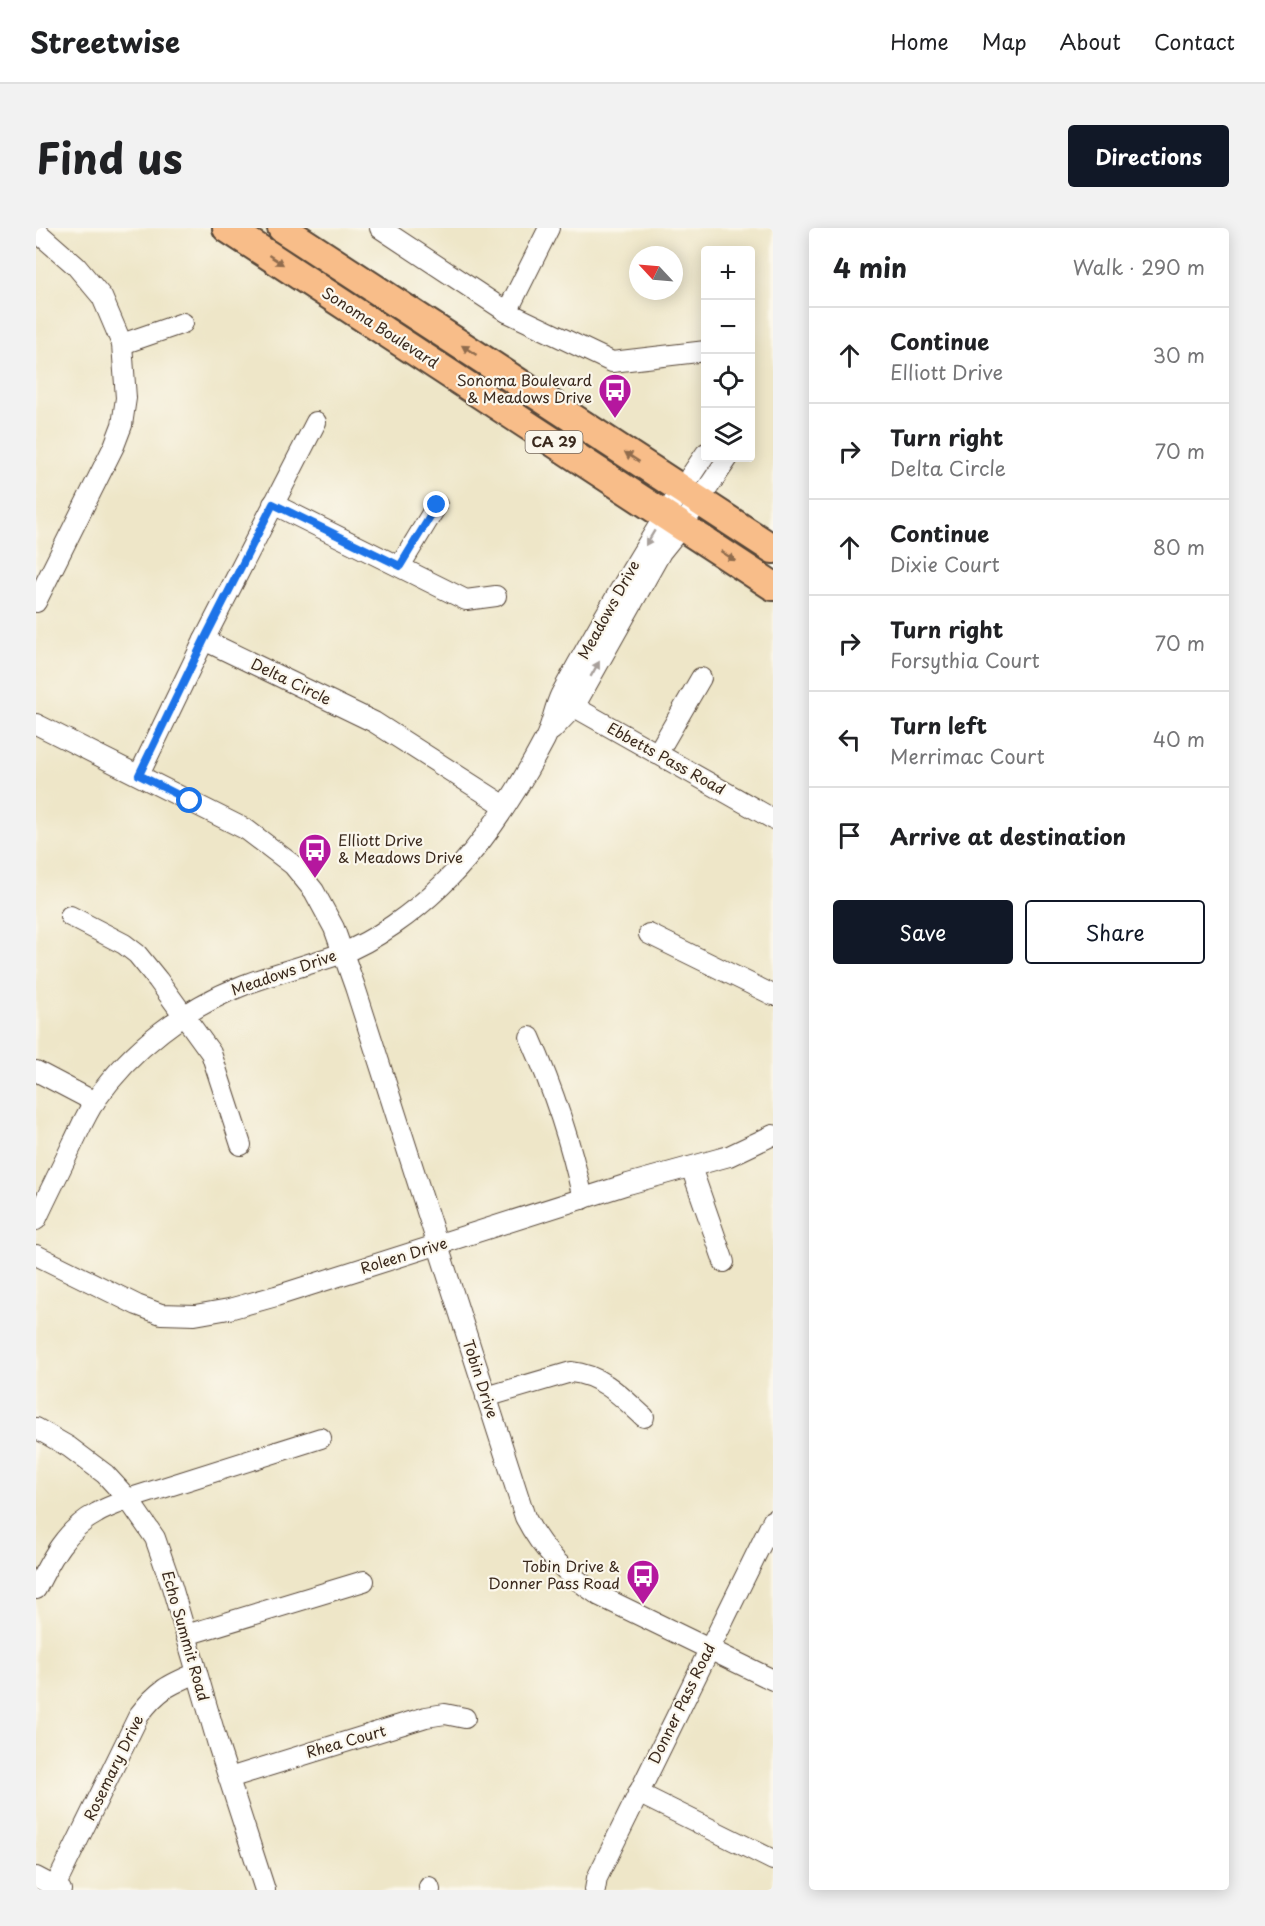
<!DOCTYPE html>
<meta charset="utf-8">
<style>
:root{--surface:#fff;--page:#f2f2f2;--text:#202124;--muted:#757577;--line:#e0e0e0;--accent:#111827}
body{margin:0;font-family:"Playpen Sans",sans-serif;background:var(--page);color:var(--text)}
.controls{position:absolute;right:18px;top:18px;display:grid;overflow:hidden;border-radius:6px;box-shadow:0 3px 15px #0003}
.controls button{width:54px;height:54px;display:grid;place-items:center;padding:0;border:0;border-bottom:2px solid var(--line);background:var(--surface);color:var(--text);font:30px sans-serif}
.compass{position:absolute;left:593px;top:18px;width:54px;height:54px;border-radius:50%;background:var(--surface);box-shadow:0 3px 15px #0003;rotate:296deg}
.stop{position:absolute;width:18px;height:18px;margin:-14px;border:4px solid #1a73e8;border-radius:50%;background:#fff}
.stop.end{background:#1a73e8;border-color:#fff;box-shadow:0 2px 6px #0008}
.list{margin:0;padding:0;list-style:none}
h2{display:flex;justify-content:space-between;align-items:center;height:78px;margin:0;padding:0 24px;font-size:26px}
h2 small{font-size:20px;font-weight:400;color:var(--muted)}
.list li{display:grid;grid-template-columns:39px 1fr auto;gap:18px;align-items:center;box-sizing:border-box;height:96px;padding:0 24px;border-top:2px solid var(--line)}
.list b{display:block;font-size:22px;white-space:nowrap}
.list p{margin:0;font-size:20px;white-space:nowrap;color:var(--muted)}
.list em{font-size:20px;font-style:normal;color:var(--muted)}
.actions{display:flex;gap:12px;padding:18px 24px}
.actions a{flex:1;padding:14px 0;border:2px solid var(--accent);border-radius:6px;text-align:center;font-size:21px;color:var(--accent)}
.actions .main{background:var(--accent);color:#fff}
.icon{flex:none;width:33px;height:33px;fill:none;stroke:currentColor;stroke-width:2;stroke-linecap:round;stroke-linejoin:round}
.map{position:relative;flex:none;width:737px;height:1662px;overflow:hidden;border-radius:6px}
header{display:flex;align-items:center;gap:36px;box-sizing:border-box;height:84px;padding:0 30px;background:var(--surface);border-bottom:2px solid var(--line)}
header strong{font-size:28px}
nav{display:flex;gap:33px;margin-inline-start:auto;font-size:21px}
.intro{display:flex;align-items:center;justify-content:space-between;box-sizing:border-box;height:144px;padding:0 36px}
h1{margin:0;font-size:42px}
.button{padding:15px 27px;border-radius:6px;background:var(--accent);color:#fff;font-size:21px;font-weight:700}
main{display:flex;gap:36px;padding:0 36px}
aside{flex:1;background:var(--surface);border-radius:6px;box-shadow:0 3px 15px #0003}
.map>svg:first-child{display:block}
</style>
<header>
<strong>Streetwise</strong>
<nav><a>Home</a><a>Map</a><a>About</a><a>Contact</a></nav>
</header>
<div class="intro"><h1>Find us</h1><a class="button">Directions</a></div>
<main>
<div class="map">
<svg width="737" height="1662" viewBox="0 0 737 1662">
<rect width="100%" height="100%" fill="#fbf7ec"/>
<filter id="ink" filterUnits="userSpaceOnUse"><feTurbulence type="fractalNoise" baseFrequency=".0167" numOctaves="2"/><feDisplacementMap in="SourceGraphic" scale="12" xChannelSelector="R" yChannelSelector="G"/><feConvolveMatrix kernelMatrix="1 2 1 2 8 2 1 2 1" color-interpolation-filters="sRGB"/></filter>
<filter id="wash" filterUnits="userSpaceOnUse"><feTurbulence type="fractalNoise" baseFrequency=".008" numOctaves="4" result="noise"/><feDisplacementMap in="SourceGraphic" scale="24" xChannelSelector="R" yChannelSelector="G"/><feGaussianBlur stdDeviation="1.35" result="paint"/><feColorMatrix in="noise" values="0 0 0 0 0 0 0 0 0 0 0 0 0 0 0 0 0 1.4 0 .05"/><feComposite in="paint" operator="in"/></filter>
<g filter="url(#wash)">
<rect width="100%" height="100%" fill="#eee6c8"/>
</g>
<g filter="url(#ink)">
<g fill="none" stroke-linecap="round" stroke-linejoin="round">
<defs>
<g id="minor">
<polyline points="344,0 471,84 576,134 670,123"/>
<polyline points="0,3 40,38 66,69 86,116 90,170 86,197 78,218 0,374"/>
<polyline points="471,84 513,0"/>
<polyline points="86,116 147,95"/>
<polyline points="237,276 430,372 460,368"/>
<polyline points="364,338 401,277"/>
<polyline points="168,412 338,494 469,578"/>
<polyline points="528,473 737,591"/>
<path d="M 0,496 L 211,602 L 257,637 L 278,663 L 298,700 L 319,759 L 489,1289 C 507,1324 530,1346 564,1368 L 737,1452"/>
<polyline points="516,502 538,479 625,324 646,298 692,230"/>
<polyline points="621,526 665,450"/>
<polyline points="103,547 168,412 280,194"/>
<polyline points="34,688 88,716 101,726 122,752 175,825 205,917"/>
<polyline points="613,706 737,767"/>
<path d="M 494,809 C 517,861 535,915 547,971"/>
<polyline points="0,843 59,874"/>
<polyline points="655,939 688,1034"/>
<path d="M 0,992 C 12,966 25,941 37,915 C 44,901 50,886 59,873 C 96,820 149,780 208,757 C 239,745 272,737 304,726 C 339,713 378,684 405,658 C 448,617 481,564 509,511 C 516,497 518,480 525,466 C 570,384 617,302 670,225"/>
<polyline points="0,1027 101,1077 125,1086 159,1087 193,1081 240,1068 592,956 693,928 737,907"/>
<path d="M 450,1169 L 535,1144 C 566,1147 586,1169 608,1189"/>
<polyline points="0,1200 33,1219 69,1246 92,1271 119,1310 136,1359 183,1520 229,1662"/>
<path d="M 0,1361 C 15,1331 30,1301 61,1285 C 71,1279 82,1276 92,1271 L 285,1210"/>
<polyline points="150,1407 328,1353"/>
<polyline points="193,1550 390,1489 409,1486 429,1490"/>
<polyline points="602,1565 737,1632"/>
<polyline points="0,1649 25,1662"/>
<path d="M 19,1659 L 103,1487 C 122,1462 132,1457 161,1445"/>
<polyline points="393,1659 394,1662"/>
<polyline points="559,1662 561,1650 737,1292"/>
</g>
<g id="highway">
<polyline points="191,0 737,358"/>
<polyline points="246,0 737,321"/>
</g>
</defs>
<use href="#minor" stroke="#564638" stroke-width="22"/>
<use href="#highway" stroke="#564638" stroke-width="32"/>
<use href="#minor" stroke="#fff" stroke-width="20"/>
<use href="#highway" stroke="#f8bd89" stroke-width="28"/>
</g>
<defs><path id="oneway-solid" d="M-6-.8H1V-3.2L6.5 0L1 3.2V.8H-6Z" transform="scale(1.5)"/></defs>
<g fill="#906c4e">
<use href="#oneway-solid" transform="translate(240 32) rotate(33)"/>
<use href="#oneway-solid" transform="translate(433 122) rotate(-147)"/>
<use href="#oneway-solid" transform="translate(596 229) rotate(-147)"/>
<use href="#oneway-solid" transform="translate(692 328) rotate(33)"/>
</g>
<g fill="#a79f9a">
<use href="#oneway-solid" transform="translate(614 310) rotate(121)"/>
<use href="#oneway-solid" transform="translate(559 441) rotate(-60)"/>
</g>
</g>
<g fill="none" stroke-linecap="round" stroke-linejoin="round" filter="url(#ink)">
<polyline stroke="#1a73e8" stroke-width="8" points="154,573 103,547 168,412 237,276 364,338 401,277"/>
</g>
<defs>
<symbol id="bus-pin" viewBox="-11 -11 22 30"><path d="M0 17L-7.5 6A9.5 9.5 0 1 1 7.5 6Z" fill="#b5179e" stroke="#fbf7ec"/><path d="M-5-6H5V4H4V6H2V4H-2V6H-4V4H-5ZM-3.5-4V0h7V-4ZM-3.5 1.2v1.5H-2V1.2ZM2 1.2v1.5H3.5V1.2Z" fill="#fff"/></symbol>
</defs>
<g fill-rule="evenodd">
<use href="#bus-pin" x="560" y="143" width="38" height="52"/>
<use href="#bus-pin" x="260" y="603" width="38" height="52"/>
<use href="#bus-pin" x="588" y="1329" width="38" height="52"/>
</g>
<g text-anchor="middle" stroke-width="4.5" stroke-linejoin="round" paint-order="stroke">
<rect fill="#fbf7ec" stroke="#75685c" stroke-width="1.5" x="489.5" y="203" width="57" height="22" rx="4.5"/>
<g font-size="14" font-weight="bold" fill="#3b2a1e">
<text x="518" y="219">CA 29</text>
</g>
<g font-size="15" fill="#3b2a1e" stroke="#fbf7ec">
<text transform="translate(344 100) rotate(33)" y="5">Sonoma Boulevard</text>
<text transform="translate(573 382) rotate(-61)" y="5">Meadows Drive</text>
<text transform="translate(255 454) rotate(26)" y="5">Delta Circle</text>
<text transform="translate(630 531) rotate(29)" y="5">Ebbetts Pass Road</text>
<text transform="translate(248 745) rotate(-19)" y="5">Meadows Drive</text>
<text transform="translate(368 1028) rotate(-17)" y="5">Roleen Drive</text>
<text transform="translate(444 1151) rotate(72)" y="5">Tobin Drive</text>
<text transform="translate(149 1408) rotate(74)" y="5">Echo Summit Road</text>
<text transform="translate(646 1476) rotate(-64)" y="5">Donner Pass Road</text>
<text transform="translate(310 1514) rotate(-16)" y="5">Rhea Court</text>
<text transform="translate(78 1540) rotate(-64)" y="5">Rosemary Drive</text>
</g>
<g font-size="15" fill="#3b2a1e" stroke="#fbf7ec" text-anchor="end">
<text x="556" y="158">Sonoma Boulevard<tspan x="556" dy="17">&amp; Meadows Drive</tspan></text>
<text x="302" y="618" text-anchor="start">Elliott Drive<tspan x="302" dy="17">&amp; Meadows Drive</tspan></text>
<text x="584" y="1344">Tobin Drive &amp;<tspan x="584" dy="17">Donner Pass Road</tspan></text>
</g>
</g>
</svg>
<div class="controls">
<button>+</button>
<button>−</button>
<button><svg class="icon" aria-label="locate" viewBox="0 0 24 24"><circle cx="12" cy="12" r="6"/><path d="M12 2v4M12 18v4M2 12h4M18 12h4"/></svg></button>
<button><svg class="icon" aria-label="layers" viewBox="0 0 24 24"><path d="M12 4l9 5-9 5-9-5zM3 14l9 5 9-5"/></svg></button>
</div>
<svg class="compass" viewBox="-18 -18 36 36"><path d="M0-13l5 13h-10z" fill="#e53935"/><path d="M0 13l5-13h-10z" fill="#757577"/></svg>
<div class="stop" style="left:154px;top:573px"></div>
<div class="stop end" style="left:401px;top:277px"></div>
</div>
<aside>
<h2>4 min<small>Walk · 290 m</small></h2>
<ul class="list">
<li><svg class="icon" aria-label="ahead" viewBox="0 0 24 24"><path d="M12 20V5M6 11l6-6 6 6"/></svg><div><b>Continue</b><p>Elliott Drive</p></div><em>30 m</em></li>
<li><svg class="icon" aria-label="right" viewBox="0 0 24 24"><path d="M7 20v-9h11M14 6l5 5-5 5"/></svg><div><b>Turn right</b><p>Delta Circle</p></div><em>70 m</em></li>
<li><svg class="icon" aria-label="ahead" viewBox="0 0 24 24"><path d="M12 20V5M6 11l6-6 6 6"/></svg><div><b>Continue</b><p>Dixie Court</p></div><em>80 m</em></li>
<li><svg class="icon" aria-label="right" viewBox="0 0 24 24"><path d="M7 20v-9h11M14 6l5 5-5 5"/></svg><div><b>Turn right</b><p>Forsythia Court</p></div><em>70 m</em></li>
<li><svg class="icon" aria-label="left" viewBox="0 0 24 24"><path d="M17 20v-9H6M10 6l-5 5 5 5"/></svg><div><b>Turn left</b><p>Merrimac Court</p></div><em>40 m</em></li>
<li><svg class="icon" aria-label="arrive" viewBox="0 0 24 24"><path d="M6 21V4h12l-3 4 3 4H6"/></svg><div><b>Arrive at destination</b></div></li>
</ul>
<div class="actions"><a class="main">Save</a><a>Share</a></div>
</aside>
</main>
